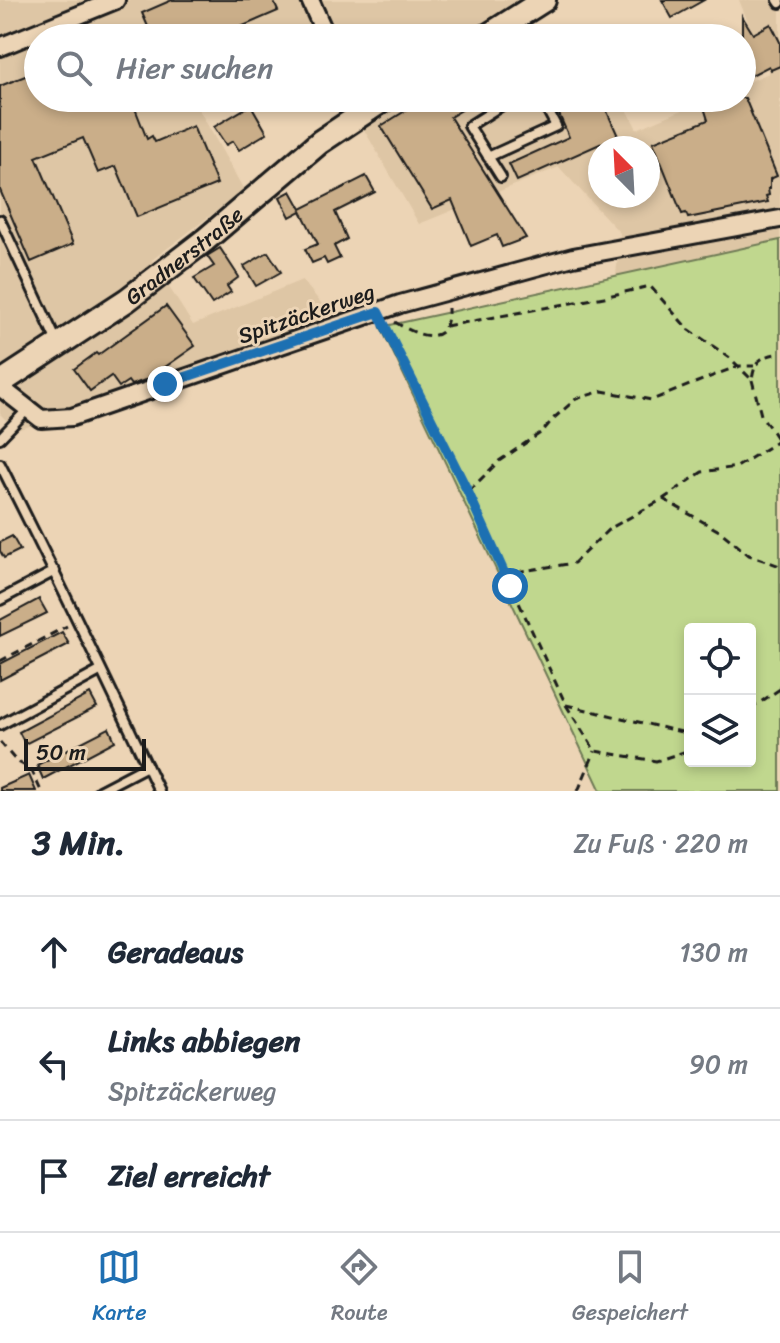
<!DOCTYPE html>
<html lang="de">
<meta charset="utf-8">
<style>
:root{--surface:#fff;--page:#f2f2f3;--text:#1f2937;--muted:#747a83;--line:#e0e1e3;--accent:#1f6fb2}
body{margin:0;font-family:Sriracha,sans-serif;background:var(--page);color:var(--text)}
.controls{position:absolute;right:24px;bottom:24px;display:grid;overflow:hidden;border-radius:8px;box-shadow:0 4px 12px #0003}
.controls button{width:72px;height:72px;display:grid;place-items:center;padding:0;border:0;border-bottom:2px solid var(--line);background:var(--surface);color:var(--text);font:40px sans-serif}
.compass{position:absolute;left:588px;top:136px;width:72px;height:72px;border-radius:50%;background:var(--surface);box-shadow:0 4px 12px #0003;rotate:336deg}
.scale{position:absolute;left:24px;bottom:20px;width:122px;box-sizing:border-box;padding-left:8px;border:4px solid #1c1c1c;border-top:0;font-size:22px;line-height:28px;white-space:nowrap;color:#1c1c1c;-webkit-text-stroke:6px #ecd4b5;paint-order:stroke}
.stop{position:absolute;width:24px;height:24px;margin:-18px;border:6px solid #1f6fb2;border-radius:50%;background:#fff}
.stop.end{background:#1f6fb2;border-color:#fff;box-shadow:0 2px 8px #0008}
.list{margin:0;padding:0;list-style:none}
h2{display:flex;justify-content:space-between;align-items:center;height:104px;margin:0;padding:0 32px;font-size:34px}
h2 small{font-size:26px;font-weight:400;color:var(--muted)}
.list li{display:grid;grid-template-columns:52px 1fr auto;gap:24px;align-items:center;box-sizing:border-box;height:112px;padding:0 32px;border-top:2px solid var(--line)}
.list b{display:block;font-size:30px;white-space:nowrap}
.list p{margin:0;font-size:26px;white-space:nowrap;color:var(--muted)}
.list em{font-size:26px;font-style:normal;color:var(--muted)}
.icon{flex:none;width:44px;height:44px;fill:none;stroke:currentColor;stroke-width:2;stroke-linecap:round;stroke-linejoin:round}
.map{position:relative;flex:none;width:780px;height:791px;overflow:hidden}
.search{position:absolute;background:var(--surface);box-shadow:0 4px 12px #0003;left:24px;right:24px;top:24px;height:88px;display:flex;align-items:center;gap:20px;box-sizing:border-box;padding:0 28px;border-radius:44px;color:var(--muted);font-size:30px}
.sheet{height:440px;background:var(--surface)}
nav{display:flex;justify-content:space-around;align-items:center;box-sizing:border-box;height:112px;border-top:2px solid var(--line);background:var(--surface);font-size:22px;color:var(--muted)}
nav a{display:grid;justify-items:center;gap:4px}
nav .on{color:var(--accent)}
.map>svg:first-child{display:block}
</style>
<div class="map">
<svg width="780" height="791" viewBox="0 0 780 791">
<rect width="100%" height="100%" fill="#ecd4b5"/>
<filter id="ink" filterUnits="userSpaceOnUse"><feTurbulence type="fractalNoise" baseFrequency=".0125" numOctaves="2"/><feDisplacementMap in="SourceGraphic" scale="16" xChannelSelector="R" yChannelSelector="G"/><feConvolveMatrix kernelMatrix="1 2 1 2 8 2 1 2 1" color-interpolation-filters="sRGB"/></filter>
<g filter="url(#ink)">
<g fill="#dec6a5" fill-rule="evenodd">
<polygon points="0,0 527,0 464,38 38,38 38,98 212,98 197,106 244,190 152,260 193,325 302,280 346,333 43,431 30,426 16,430 0,414"/>
<path d="M 739,0 L 780,0 L 780,240 L 616,276 L 620,233 L 559,167 L 419,224 L 363,128 L 411,98 L 621,98 L 637,129 L 711,98 L 742,98 L 742,85 L 769,73 L 766,60 L 753,34 ZM 600,148 L 648,148 L 648,196 L 600,196 Z"/>
</g>
<path fill="#c0d78e" stroke="#6e7a55" stroke-width="2" fill-rule="evenodd" d="M 780,240 L 780,791 L 601,791 L 381,327 ZM 690,629 L 750,629 L 750,761 L 690,761 Z"/>
<g fill="#caae89" stroke="#1c1c1c" stroke-width="2">
<polygon points="172,0 273,0 278,11 215,38 153,38 142,13"/>
<polygon points="662,0 704,0 672,18"/>
<polygon points="742,16 753,34 771,24 780,42 780,66 771,70 769,66 742,80"/>
<polygon points="38,71 38,98 131,98 147,139 152,136 155,142 193,126 217,184 137,217 116,166 98,173 83,138 36,157 73,244 31,262 0,190 0,86"/>
<polygon points="426,98 482,98 450,117 526,238 502,247 497,235 471,246 452,200 432,209 381,126"/>
<polygon points="569,98 601,98 618,136 517,181 509,164 569,137 555,105"/>
<polygon points="701,98 745,98 777,176 770,179 770,189 768,189 769,195 766,196 768,202 688,218 686,213 682,214 653,142 708,120"/>
<polygon points="251,105 267,133 239,150 233,141 226,145 214,127"/>
<polygon points="366,176 375,192 335,212 347,239 334,246 340,258 327,264 324,258 312,263 305,249 318,244 301,211 290,217 280,197 291,191 301,209"/>
<polygon points="220,248 239,277 227,286 231,292 212,304 194,278 214,266 207,256"/>
<polygon points="268,252 281,272 256,286 244,266"/>
<polygon points="166,306 195,346 148,379 131,385 128,381 119,387 111,376 90,391 74,369 96,353 98,355"/>
<polygon points="12,536 20,550 4,558 0,551 0,542"/>
<polygon points="39,599 47,613 0,636 0,620"/>
<polygon points="62,632 69,644 0,680 0,664"/>
<polygon points="90,694 97,707 25,744 19,732"/>
<polygon points="109,728 115,741 43,779 37,765"/>
<polygon points="29,775 36,791 0,791 0,788"/>
</g>
<g fill="none" stroke-linecap="round" stroke-linejoin="round">
<defs>
<g id="service">
<polyline points="778,0 780,3"/>
<polyline points="508,24 516,38"/>
<polyline points="488,157 556,126 541,98"/>
<polyline points="501,177 469,126 513,98"/>
<polyline points="0,220 58,344"/>
<polyline points="0,438 28,409"/>
<path d="M 0,464 C 55,572 107,681 159,791"/>
<polyline points="0,600 55,571"/>
<polyline points="0,725 100,671"/>
<polyline points="99,791 147,766"/>
</g>
<g id="minor">
<polyline points="310,0 327,38"/>
<polyline points="0,47 116,0"/>
<polyline points="0,387 41,419 72,417 400,304 573,257 780,219"/>
</g>
<g id="secondary">
<polyline points="484,38 544,0"/>
<path id="s1" d="M 0,383 L 127,300 L 205,240 L 320,142 L 386,98"/>
</g>
</defs>
<use href="#service" stroke="#1c1c1c" stroke-width="14"/>
<use href="#minor" stroke="#1c1c1c" stroke-width="22"/>
<use href="#secondary" stroke="#1c1c1c" stroke-width="28"/>
<g stroke="#1c1c1c" stroke-width="3" stroke-dasharray="8 6" stroke-linecap="butt">
<polyline points="459,38 467,33"/>
<path d="M 395,322 C 417,336 450,349 448,308"/>
<polyline points="385,326 468,492 566,705 595,751 656,761 690,750"/>
<path d="M 446,326 L 604,297 L 650,286 L 687,328 L 730,358 L 752,380 C 755,360 760,357 780,353"/>
<polyline points="752,380 761,415 780,443"/>
<polyline points="469,491 499,461 542,432 554,418 576,399 602,391 652,400 738,366 754,366"/>
<polyline points="663,499 721,532 749,555 780,566"/>
<polyline points="510,586 522,571 574,563 609,529 663,499 702,472 737,467 778,441"/>
<polyline points="0,661 67,626"/>
<polyline points="566,705 690,734"/>
<polyline points="750,709 780,689"/>
<polyline points="0,742 16,761 31,769 41,791"/>
<polyline points="578,791 595,751"/>
</g>
<use href="#service" stroke="#ecd4b5" stroke-width="8"/>
<use href="#minor" stroke="#ecd4b5" stroke-width="16"/>
<use href="#secondary" stroke="#ecd4b5" stroke-width="22"/>
</g>
</g>
<g fill="none" stroke-linecap="round" stroke-linejoin="round" filter="url(#ink)">
<polyline stroke="#1f6fb2" stroke-width="10" points="165,384 378,312 468,492 510,586"/>
</g>
<g text-anchor="middle" stroke-width="6" stroke-linejoin="round" paint-order="stroke">
<g font-size="22" fill="#1c1c1c" stroke="#ecd4b5">
<text dy="8" stroke="none"><textPath href="#s1" startOffset="224">Gradnerstraße</textPath></text>
<text transform="translate(306 313) rotate(-19)" y="8">Spitzäckerweg</text>
</g>
</g>
</svg>
<div class="controls">
<button><svg class="icon" aria-label="locate" viewBox="0 0 24 24"><circle cx="12" cy="12" r="6"/><path d="M12 2v4M12 18v4M2 12h4M18 12h4"/></svg></button>
<button><svg class="icon" aria-label="layers" viewBox="0 0 24 24"><path d="M12 4l9 5-9 5-9-5zM3 14l9 5 9-5"/></svg></button>
</div>
<svg class="compass" viewBox="-18 -18 36 36"><path d="M0-13l5 13h-10z" fill="#e53935"/><path d="M0 13l5-13h-10z" fill="#747a83"/></svg>
<div class="scale">50 m</div>
<div class="stop" style="left:510px;top:586px"></div>
<div class="stop end" style="left:165px;top:384px"></div>
<div class="search"><svg class="icon" aria-label="search" viewBox="0 0 24 24"><circle cx="10" cy="10" r="6"/><path d="M15 15l6 6"/></svg>Hier suchen</div>
</div>
<section class="sheet">
<h2>3 Min.<small>Zu Fuß · 220 m</small></h2>
<ul class="list">
<li><svg class="icon" aria-label="ahead" viewBox="0 0 24 24"><path d="M12 20V5M6 11l6-6 6 6"/></svg><div><b>Geradeaus</b></div><em>130 m</em></li>
<li><svg class="icon" aria-label="left" viewBox="0 0 24 24"><path d="M17 20v-9H6M10 6l-5 5 5 5"/></svg><div><b>Links abbiegen</b><p>Spitzäckerweg</p></div><em>90 m</em></li>
<li><svg class="icon" aria-label="arrive" viewBox="0 0 24 24"><path d="M6 21V4h12l-3 4 3 4H6"/></svg><div><b>Ziel erreicht</b></div></li>
</ul>
</section>
<nav>
<a class="on"><svg class="icon" aria-label="map" viewBox="0 0 24 24"><path d="M3 6l6-2 6 2 6-2v14l-6 2-6-2-6 2zM9 4v14M15 6v14"/></svg>Karte</a>
<a><svg class="icon" aria-label="directions" viewBox="0 0 24 24"><path d="M12 3l9 9-9 9-9-9zM9 14v-3h6M13 9l2 2-2 2"/></svg>Route</a>
<a><svg class="icon" aria-label="saved" viewBox="0 0 24 24"><path d="M7 4h10v16l-5-4-5 4z"/></svg>Gespeichert</a>
</nav>
